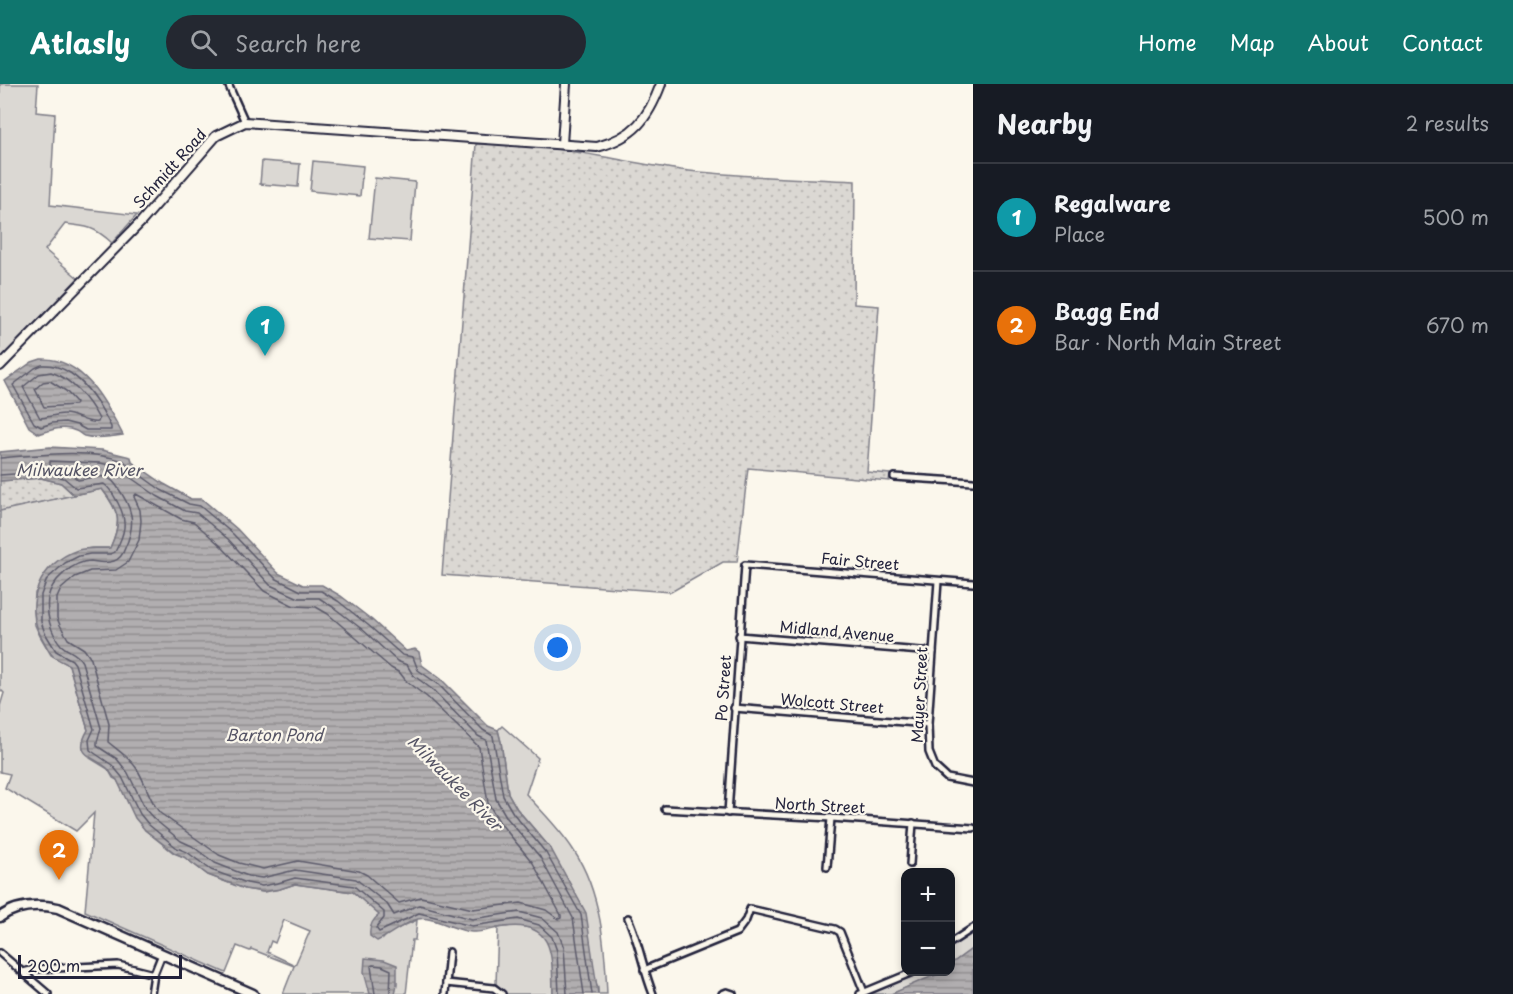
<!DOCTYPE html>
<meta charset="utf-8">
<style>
:root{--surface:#171b24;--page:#242831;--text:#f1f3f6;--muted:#9ea1a6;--line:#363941;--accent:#0f766e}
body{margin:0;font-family:"Playpen Sans",sans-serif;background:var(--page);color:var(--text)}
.controls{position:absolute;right:18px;bottom:18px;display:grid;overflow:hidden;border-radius:12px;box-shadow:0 3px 9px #0003}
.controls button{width:54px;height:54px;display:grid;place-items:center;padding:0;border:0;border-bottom:2px solid var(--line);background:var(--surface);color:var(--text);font:30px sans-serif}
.scale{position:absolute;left:18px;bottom:15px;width:164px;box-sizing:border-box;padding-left:6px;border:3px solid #22223b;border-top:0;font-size:16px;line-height:21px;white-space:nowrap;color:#22223b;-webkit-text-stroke:4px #fbf7ec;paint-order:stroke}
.you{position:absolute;left:558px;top:564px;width:21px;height:21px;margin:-15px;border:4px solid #fff;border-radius:50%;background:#1a73e8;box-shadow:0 0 0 9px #1a73e833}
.badge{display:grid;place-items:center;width:39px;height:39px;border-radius:50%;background:var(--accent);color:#fff;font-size:20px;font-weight:700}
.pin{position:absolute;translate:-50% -50px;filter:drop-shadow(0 2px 3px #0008)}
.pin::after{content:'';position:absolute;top:32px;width:21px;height:18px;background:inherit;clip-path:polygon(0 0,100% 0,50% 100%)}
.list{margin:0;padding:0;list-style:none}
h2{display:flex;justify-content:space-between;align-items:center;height:78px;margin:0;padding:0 24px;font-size:26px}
h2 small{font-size:20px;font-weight:400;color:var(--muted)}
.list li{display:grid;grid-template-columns:39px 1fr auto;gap:18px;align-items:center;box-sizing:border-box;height:108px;padding:0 24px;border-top:2px solid var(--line)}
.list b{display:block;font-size:22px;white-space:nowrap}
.list p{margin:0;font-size:20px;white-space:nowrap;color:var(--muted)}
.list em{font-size:20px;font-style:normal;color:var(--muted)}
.icon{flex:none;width:33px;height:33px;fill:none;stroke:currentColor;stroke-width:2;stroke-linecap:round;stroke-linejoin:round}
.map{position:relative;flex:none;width:973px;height:910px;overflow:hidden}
header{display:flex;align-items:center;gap:36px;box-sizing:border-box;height:84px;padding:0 30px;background:var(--accent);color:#fff}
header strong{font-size:28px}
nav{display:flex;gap:33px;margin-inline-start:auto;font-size:21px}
.search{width:420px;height:54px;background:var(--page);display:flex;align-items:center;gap:15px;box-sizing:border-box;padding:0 21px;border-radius:33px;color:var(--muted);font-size:22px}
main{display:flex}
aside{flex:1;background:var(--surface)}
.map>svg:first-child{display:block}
</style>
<header>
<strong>Atlasly</strong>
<div class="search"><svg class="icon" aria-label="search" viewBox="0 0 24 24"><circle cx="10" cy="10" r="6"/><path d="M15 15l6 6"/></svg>Search here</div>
<nav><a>Home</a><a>Map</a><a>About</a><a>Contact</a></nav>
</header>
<main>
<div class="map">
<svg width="973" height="910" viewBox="0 0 973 910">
<defs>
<pattern id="grass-dots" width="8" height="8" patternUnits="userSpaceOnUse" patternTransform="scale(1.5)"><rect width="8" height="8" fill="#dbd8d3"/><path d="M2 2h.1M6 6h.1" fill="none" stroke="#bcb9b6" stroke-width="1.8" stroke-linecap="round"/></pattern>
<pattern id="water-rules" width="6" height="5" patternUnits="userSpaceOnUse" patternTransform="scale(1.5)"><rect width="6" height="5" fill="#b1aeb0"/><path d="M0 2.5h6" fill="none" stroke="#908d90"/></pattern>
</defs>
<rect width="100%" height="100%" fill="#fbf7ec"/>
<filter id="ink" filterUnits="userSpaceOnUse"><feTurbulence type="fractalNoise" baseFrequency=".0167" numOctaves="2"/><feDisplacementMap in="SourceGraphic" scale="12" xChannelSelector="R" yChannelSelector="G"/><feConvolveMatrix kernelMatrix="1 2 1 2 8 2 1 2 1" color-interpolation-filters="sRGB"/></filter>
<g filter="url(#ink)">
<g fill="url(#grass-dots)" stroke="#7e7d87" stroke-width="1.5">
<path d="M 476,60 C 545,58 613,76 681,86 C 738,93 797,94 855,97 L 854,220 L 879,222 L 867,388 L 890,390 L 889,397 L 748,384 L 737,478 L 723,478 L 671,508 L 442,491 Z"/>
<polygon points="41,394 61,399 74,411 0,427 0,397"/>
</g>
<g fill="#dbd8d3" stroke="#7e7d87" stroke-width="1.5" fill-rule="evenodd">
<path d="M 0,0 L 38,0 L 36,28 L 55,30 L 50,121 L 137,131 L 112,159 C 95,143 87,142 65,140 L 45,166 L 78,194 L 0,277 Z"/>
<polygon points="262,77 300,80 298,103 260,100"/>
<polygon points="313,77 363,82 360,112 310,107"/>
<polygon points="375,94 415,98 410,157 369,154"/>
<path d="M 102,405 C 120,429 122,437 110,464 L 91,464 L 77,467 L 61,475 L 53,483 L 35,509 L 34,526 L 35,541 L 40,552 L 51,571 L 69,581 L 88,646 L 90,674 L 108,685 L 113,694 L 117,696 L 145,746 L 174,769 L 184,773 L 208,791 L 245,805 L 263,808 L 280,805 L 295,800 L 353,808 L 380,831 L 383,855 L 389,848 L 417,836 L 415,856 L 412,856 L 406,910 L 283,910 L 294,882 L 251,865 L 250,867 L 237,862 L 226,889 L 85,827 L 94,729 L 76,747 L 5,704 L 10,690 L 0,688 L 0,622 L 4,609 L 0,605 L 0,427 ZM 284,836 L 310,847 L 295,881 L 267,868 L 271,857 L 275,859 Z"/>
<path d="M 502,642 L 538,674 L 526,710 C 542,728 561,746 574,767 C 601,808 605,862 607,910 L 598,910 L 598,904 L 551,765 L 517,725 L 508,709 L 501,658 L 498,646 Z"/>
<path d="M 518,841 C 524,843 532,844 537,847 C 557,858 552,890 553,910 L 505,910 L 496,900 L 498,844 Z"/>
<polygon points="973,848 973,864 951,880 951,863"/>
<polygon points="921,888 941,888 935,892 891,910 868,910"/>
</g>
<g fill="url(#water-rules)" stroke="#787681" stroke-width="1.5">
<path d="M 41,275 C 83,273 106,319 123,351 C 111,353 95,355 84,352 C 81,351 79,348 76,347 C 64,341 51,346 39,350 L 29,343 L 5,297 L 32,278 Z"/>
<path d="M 50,363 L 102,366 L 131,373 L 132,378 L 164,400 L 191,415 L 202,415 L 237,445 L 278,489 L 303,501 L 322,501 L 341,512 L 372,536 L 406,567 L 415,565 L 419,568 L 422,581 L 441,595 L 488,642 L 498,646 L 501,658 L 508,709 L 517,725 L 551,765 L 586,829 L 598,910 L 553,910 C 552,872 555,836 504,843 C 494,844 483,849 472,848 C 456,847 433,832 418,835 C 403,839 391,851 377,857 L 370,852 C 369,843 372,836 379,831 L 353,808 L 295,800 L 280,805 L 263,808 L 245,805 L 208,791 L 184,773 L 175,769 L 145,746 L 135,734 L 117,696 C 112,693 112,690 108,685 C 95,672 72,673 88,646 L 69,581 C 64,578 58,576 53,572 C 49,568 46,561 43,556 C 22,521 39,479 78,466 C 89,463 99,465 110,464 C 122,438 120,428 102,405 L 74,411 L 61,399 L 41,394 L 0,397 L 0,368 Z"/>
<path d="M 973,864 L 973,910 L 891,910 C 906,904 936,888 950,888 L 951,880 Z"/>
<polygon points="365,874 384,876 397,881 397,900 395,910 370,910 364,888"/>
</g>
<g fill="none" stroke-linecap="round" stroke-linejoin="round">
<g stroke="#5b5a6a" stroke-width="1.5">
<path d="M 42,281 C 76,279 98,316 111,343 L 111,346 L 86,346 L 77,341 L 65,338 L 52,339 L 41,343 L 34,339 L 13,301 L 35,284 Z"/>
<path d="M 51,288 C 72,295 89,316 99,335 L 98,338 C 86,340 77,330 64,330 C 56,330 47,334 40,334 L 23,303 L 39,290 Z"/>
<polygon points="50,297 66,307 76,318 75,321 44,323 35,305 43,298"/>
<path d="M 0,374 C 41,371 84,364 124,377 L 129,383 L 161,406 L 189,420 L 200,422 L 233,450 L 275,494 L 301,507 L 321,507 L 338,517 L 368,541 L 402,571 L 413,573 L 418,586 L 438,600 L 483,646 L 493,652 L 503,712 L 513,729 L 546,769 L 581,831 L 592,910"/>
<path d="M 0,391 L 42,388 L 64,394 L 76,404 L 104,400 C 111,405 114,412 118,419 C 128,438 125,449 115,468 L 110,470 L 90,470 L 79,472 L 65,479 L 47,495 L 41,511 L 41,538 L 45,549 L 56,567 L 72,576 L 75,580 L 94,645 L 89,656 L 90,666 L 112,681 L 122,693 L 140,730 L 149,741 L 177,764 L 187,768 L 211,786 L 247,799 L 262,802 L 278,799 L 295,794 L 354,802 L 384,828 L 384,834 L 376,844 L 379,848 L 419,829 L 472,842 L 518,835 L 539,841 L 552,853 L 557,867 L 559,910"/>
<path d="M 136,410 L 181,435 L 194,438 L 221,462 L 264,507 L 294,522 L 316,523 L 328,530 L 391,584 L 400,589 L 407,598 L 427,613 L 479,663 L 488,719 L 500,739 L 533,779 L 561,831 L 561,834 L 558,835 L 546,826 L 521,819 L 473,825 L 421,813 L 399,819 L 367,791 L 359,787 L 298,777 L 263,785 L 239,779 L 219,771 L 160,729 C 149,716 146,699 137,685 C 129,673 119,667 108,658 L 109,640 L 91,575 L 84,565 L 68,555 L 60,541 L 57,534 L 57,514 L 61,505 L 75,493 L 90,487 L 116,486 L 128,478 L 139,456 L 141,437 L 140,426 L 134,413 Z"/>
<polyline points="375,910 371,882 373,881 382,882 391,886 390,910"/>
<path d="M 567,910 L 564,864 L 558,848 L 542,834 L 519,828 L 472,835 L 419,821 L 394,831 L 387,820 L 356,795 L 295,786 L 262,794 L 248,792 L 215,779 L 192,762 L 181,757 L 154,735 L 146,726 L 128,689 L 117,675 L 97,662 L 97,658 L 101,644 L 82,578 C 77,568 68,568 61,561 C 50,548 46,530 48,514 C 51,497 73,477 91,477 C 98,478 106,480 114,477 C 120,475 123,470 125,464 C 137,438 132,423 116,401 C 106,387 92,394 78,396 L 68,387 L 50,382 L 50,377 L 100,379 L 119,383 L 124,389 L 157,412 L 185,427 L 197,429 L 228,455 L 270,501 L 299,514 L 319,514 L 333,523 L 363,546 L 397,577 L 407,581 L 413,591 L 433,606 L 478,652 L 486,656 L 496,715 L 507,734 L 540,773 L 573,834 L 584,910"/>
</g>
<defs>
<g id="street">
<polyline points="228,0 245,38"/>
<polyline points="894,393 973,398"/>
<polyline points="938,497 928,640 929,668 935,683 947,694 973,699"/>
<polyline points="739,552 933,568"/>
<polyline points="734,624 928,640"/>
<polyline points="665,725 831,734 973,744"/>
<polyline points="728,729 745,481 973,499"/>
<polyline points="910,780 913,739"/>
<polyline points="827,783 831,734"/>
<path d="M 628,834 C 639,858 643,885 653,910"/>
<polyline points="950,859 973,844"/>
<polyline points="0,869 48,910"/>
<polyline points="644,886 737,848 746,836 750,825 835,845 840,848 864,908"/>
<polyline points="23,888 35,885 118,881 154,890"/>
<polyline points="446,899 494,904 502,910"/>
<polyline points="151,910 154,890 162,870"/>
<polyline points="445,910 449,868"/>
<polyline points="722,910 727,908 733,910"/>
<polyline points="860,910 913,888"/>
</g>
<g id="secondary">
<polyline points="562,60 566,0"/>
<path d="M 0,282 L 141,138 L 216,52 L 245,38 L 597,63 C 634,53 648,35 661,0"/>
</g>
<path id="primary" d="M 0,833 C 18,820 38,820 58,824 L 253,910"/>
</defs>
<use href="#street" stroke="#22223b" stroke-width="10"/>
<use href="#secondary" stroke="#22223b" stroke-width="12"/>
<use href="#primary" stroke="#22223b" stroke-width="13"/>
<use href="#street" stroke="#fbf7ec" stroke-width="5"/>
<use href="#secondary" stroke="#fbf7ec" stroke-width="8"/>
<use href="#primary" stroke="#fbf7ec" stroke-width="8"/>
</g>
</g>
<g text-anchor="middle" stroke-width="4.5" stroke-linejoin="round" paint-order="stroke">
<g font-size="15" fill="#22223b" stroke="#fbf7ec">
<text transform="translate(170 85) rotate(-48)" y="5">Schmidt Road</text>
<text transform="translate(860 478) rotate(5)" y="5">Fair Street</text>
<text transform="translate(837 548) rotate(5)" y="5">Midland Avenue</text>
<text transform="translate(724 604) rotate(-86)" y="5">Po Street</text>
<text transform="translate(920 611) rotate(-87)" y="5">Mayer Street</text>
<text transform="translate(832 620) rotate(5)" y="5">Wolcott Street</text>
<text transform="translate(820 722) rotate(3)" y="5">North Street</text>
</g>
<g font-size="16" font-style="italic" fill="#545364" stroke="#fbf7ec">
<text x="79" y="392">Milwaukee River</text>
<text x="274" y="657">Barton Pond</text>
<text transform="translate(455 699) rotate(45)" y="6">Milwaukee River</text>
</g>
</g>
</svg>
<div class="controls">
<button>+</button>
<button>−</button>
</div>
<div class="scale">200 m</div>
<div class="you"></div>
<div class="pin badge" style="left:265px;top:272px;background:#0f9aa8">1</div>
<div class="pin badge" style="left:59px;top:796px;background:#e8710a">2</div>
</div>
<aside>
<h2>Nearby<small>2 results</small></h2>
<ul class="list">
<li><span class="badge" style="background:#0f9aa8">1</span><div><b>Regalware</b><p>Place</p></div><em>500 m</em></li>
<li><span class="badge" style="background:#e8710a">2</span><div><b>Bagg End</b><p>Bar · North Main Street</p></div><em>670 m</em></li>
</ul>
</aside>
</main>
